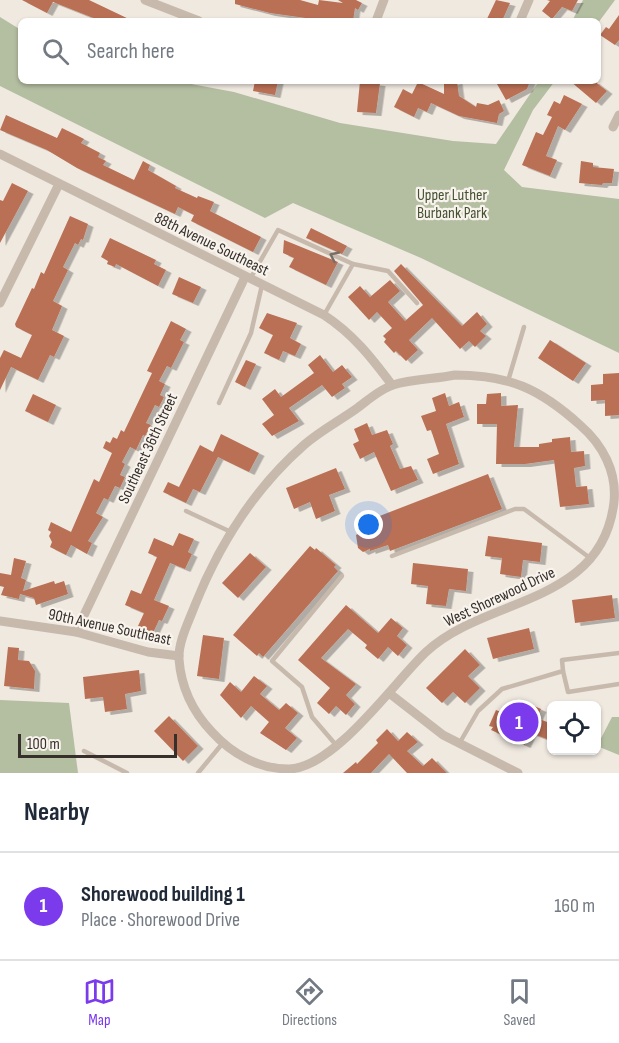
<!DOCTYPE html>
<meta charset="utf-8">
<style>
:root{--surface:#fff;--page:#f2f2f3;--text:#1f2937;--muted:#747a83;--line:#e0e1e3;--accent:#7c3aed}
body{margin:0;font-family:"Sofia Sans Condensed",sans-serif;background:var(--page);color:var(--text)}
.controls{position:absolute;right:18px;bottom:18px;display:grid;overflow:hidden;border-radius:9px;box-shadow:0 2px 4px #0004}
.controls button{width:54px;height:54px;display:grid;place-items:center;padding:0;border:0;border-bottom:2px solid var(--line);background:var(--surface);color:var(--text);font:30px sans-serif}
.scale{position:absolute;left:18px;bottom:15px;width:159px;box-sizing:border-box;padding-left:6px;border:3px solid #362f2b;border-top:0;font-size:16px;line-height:21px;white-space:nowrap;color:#362f2b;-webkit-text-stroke:4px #f8f3ec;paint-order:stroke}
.you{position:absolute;left:369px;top:525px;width:21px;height:21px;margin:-15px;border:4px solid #fff;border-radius:50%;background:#1a73e8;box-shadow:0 0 0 9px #1a73e833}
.badge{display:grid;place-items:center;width:39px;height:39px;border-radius:50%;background:var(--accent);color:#fff;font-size:20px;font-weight:700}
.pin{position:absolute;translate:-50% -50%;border:3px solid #fff;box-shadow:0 2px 6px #0006}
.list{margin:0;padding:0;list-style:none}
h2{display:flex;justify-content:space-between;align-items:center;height:78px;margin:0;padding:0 24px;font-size:26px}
h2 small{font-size:20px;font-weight:400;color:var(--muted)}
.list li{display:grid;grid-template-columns:39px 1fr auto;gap:18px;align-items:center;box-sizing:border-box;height:108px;padding:0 24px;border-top:2px solid var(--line)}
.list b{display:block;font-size:22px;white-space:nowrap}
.list p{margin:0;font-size:20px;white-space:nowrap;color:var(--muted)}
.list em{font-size:20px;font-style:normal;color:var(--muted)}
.icon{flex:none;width:33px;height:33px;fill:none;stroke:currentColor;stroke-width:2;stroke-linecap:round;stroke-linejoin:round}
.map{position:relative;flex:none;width:619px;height:773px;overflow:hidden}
.search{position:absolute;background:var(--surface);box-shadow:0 2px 4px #0004;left:18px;right:18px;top:18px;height:66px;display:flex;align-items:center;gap:15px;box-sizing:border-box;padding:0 21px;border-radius:9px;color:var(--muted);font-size:22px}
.sheet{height:186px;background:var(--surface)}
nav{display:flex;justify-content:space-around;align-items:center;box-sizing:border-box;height:84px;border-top:2px solid var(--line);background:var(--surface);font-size:16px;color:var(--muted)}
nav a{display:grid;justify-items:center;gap:3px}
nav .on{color:var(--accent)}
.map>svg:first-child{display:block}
</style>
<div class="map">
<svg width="619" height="773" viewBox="0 0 619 773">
<defs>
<filter id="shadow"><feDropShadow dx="5.5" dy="3" stdDeviation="0" flood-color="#0004"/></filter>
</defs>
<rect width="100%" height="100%" fill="#f0e9e0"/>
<g fill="#b4bea1">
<polygon points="583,0 615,0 598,23 572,21"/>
<polygon points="0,17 21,30 21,81 175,81 234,92 340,123 453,141 496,144 539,81 555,81 533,110 504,170 522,187 619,199 619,353 421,258 293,203 265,218 0,86"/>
<polygon points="0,700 69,703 78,773 0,773"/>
<polygon points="612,717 619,717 619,755 597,746"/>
</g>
<g fill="#b97055" filter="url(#shadow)">
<polygon points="22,0 89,0 133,21 101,21 53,2 47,13"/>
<polygon points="235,0 300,0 318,5 319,0 343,3 338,0 356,0 362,3 358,10 355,8 353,21 327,21 270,13 235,4"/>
<polygon points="496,0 510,3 502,21 486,21"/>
<polygon points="547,0 578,0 572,11 562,7 552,19 542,11 550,1"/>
<polygon points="619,15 619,40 615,45 600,35 606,27 609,29"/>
<polygon points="255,81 278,81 275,95 253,91"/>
<polygon points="360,81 380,83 376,113 357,112"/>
<polygon points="457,81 459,96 476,107 477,103 488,105 499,100 504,111 499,114 497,123 459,116 431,103 427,112 418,108 414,117 394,107 403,89 412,94 418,82 444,94 444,83"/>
<polygon points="502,81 530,81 527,89 506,100 497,84"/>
<polygon points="570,81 594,81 607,91 596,103"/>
<polygon points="564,95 582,104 565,130 558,126 546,156 557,160 550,176 522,165 536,132 543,135 552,117 547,115 554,101 560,104"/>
<polygon points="6,115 57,138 62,128 84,139 81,143 100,153 98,157 106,161 103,165 134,180 143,161 150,165 148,170 176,186 175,188 197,198 198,196 214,202 210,211 261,237 253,252 191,221 194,215 178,207 175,214 77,168 47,150 0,130"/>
<polygon points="581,161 593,163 593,167 614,169 612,183 603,183 602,185 579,183"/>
<polygon points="12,183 28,191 0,243 0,200 3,201"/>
<polygon points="70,216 88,224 83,240 81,239 78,245 75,243 63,267 68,270 53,301 62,306 52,330 64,336 54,357 50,355 38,380 11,367 0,390 0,358 4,350 21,358 32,335 16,327 15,324 32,288 34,289 41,272 44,274"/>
<polygon points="311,228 347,246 342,254 306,238"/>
<polygon points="110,238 156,260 154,264 166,270 158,286 116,264 115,267 107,264 108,261 101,257"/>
<polygon points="284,240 338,262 326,285 289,267 294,258 283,253"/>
<polygon points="401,264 462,326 477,312 487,324 480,331 486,336 475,347 469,341 460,349 432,318 409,340 418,350 406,361 396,351 394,353 384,342 386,339 383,336 392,328 377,312 369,320 348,297 360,286 370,297 390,280 400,291 388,302 405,321 423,305 394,271"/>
<polygon points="179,277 201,287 193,303 172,294"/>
<polygon points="267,313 297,323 290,338 301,344 295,356 283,351 279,360 264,353 273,335 259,328"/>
<polygon points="171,321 186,329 180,340 184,342 171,368 167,366 159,381 165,384 160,395 164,397 159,407 155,405 146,423 151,425 145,436 143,435 136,450 130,447 122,462 125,464 120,475 125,477 120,488 115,486 108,500 104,498 96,513 103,517 88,541 92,543 87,554 71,545 66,555 50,547 52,542 49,536 51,532 48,530 51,522 71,532 94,479 99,482 112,453 103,448 106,441 110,443 113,437 117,439 121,430 124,432 152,373 147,371"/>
<polygon points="550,340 586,363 573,381 538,358"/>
<polygon points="320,355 333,372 342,365 352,377 342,384 345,388 332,397 322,385 289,408 299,421 272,436 262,424 274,415 262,399 275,389 281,397 314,373 308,365"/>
<polygon points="246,360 256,364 245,387 235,382"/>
<polygon points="619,373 619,415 605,416 605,400 591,401 591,385 603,384 603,374"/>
<polygon points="445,393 449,406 459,402 464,417 446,424 459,464 433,474 427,459 439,454 431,430 427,431 421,416 436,411 432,398"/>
<polygon points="501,393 501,406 518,405 514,447 539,447 539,444 552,442 552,439 570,437 571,452 584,451 585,466 574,468 576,487 587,486 589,504 560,507 554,460 525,464 496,464 497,424 477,424 477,404 486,404 487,394"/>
<polygon points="33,394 56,405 48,422 25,411"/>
<polygon points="367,423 372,435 387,430 393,444 390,446 400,469 411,466 418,480 391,491 374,452 360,459 353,444 359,441 354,429"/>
<polygon points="221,434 259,453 249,472 218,457 200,492 193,489 186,503 163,492 168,482 179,487 200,445 213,452"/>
<polygon points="336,468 345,489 329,495 335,511 316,519 310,502 294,509 286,488"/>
<polygon points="488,474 502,509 390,551 388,545 370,551 370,549 363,552 358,548 356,535 379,524 377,517"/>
<polygon points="179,533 194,539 188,552 192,554 185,569 170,563 154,600 169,606 162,621 159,620 153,633 138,626 144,613 125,605 131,590 141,594 157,557 148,553 154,538 173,546"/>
<polygon points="488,536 542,543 540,562 523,560 521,577 500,574 502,558 485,556"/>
<polygon points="310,546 315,550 316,548 336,565 334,567 338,571 263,657 259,653 257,656 233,635"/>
<polygon points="250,553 266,567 238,598 222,583"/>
<polygon points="14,558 26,561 21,578 26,580 23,591 54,581 55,584 64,581 68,594 36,605 34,598 20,594 19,599 1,595 4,587 0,586 0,573 11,575"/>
<polygon points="413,563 468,569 466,591 449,589 446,606 426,604 428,586 411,584"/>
<polygon points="612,595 615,618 575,623 572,600"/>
<polygon points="346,605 378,633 391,618 403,628 397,636 407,645 398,656 388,647 378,659 365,648 367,645 348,629 321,658 356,684 346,695 355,704 346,715 336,706 329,714 317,703 330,688 298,660"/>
<polygon points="529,628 534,649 493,659 487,638"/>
<polygon points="203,635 224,638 219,679 197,676"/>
<polygon points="8,647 19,648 18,660 29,661 35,671 34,689 4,686"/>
<polygon points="465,649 480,665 468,676 480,688 465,703 453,692 442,703 426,688"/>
<polygon points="139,670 141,691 125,694 127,709 105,712 103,697 85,699 83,677"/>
<polygon points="254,676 267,686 260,694 279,710 286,703 298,713 285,728 297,738 286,750 260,733 269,722 251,706 241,718 220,695 230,682 241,692"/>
<polygon points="527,703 541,709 537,718 552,724 552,741 531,733 525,745 491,730 493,727 489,726 496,710 501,712 503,707 522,714"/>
<polygon points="169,716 198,746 183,761 154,731"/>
<polygon points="387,729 398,741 407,732 418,742 407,751 423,766 432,758 447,773 407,773 389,754 371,773 343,773 356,762 357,764 378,743 376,740"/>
</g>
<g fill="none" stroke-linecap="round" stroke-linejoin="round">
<g stroke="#c7baad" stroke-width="4.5">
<polyline points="353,264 388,271 417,303"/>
<polyline points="250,279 278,230 353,264 324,315"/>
<polyline points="508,381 524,327"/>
<polyline points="219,403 251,333 262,285"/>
<polyline points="186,511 231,532"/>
<polyline points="392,556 515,509 524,509 590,558"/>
<polyline points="563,671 568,692 619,684"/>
<polyline points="459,744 478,711 502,689 563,671 562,660 619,653"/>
<polyline points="336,745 312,717 302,687 272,661 342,576"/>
<polyline points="84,751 127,773"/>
<polyline points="198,773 222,744"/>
</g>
<g stroke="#c7baad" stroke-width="9">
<polyline points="145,0 199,21"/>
<polyline points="376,21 384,0"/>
<polyline points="520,21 529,0"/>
<polyline points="613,127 619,115"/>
<path d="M 0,154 L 324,315 C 353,334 371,357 392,385"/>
<polyline points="0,303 59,184"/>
<path d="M 455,375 C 510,375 540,389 580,425 C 603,445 617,472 614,502 C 602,606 486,596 426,652 C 395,681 335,768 289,769 C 259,769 232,754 212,732 C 193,712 181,687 179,659 C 178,642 189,621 195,605 C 219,545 255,488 304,445 C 320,431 339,421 356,409 C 367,401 380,389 393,385 C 412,379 436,379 455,375 Z"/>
<polyline points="0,621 76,632 148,652 179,656"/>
<polyline points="76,632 245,277"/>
<polyline points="389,693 443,735 518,773"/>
</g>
</g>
<defs><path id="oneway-chevron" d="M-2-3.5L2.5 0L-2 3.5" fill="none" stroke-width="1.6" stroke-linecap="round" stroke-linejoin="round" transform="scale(1.5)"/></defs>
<use stroke="#776e66" href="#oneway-chevron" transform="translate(334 256) rotate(-155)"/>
<g text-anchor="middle" stroke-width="4.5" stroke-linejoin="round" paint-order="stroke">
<g font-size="16" fill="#455231" stroke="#f8f3ec">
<text x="452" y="200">Upper Luther<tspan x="452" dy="18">Burbank Park</tspan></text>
</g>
<g font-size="16" fill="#362f2b" stroke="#f8f3ec">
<text transform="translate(212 243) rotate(26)" y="6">88th Avenue Southeast</text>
<text transform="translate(147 448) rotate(-65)" y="6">Southeast 36th Street</text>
<text transform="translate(499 596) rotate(-25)" y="6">West Shorewood Drive</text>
<text transform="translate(110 626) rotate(12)" y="6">90th Avenue Southeast</text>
</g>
</g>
</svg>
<div class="controls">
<button><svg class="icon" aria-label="locate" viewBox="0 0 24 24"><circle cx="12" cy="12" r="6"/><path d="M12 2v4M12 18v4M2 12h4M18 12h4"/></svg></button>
</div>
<div class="scale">100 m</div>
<div class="you"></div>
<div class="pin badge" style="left:519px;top:722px">1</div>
<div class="search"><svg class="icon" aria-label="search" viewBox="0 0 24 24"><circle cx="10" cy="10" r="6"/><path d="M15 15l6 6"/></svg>Search here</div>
</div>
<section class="sheet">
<h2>Nearby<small></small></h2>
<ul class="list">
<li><span class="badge">1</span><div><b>Shorewood building 1</b><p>Place · Shorewood Drive</p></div><em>160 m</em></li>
</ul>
</section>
<nav>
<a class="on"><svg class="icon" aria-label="map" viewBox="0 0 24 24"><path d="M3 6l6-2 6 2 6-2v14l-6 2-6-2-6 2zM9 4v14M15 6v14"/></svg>Map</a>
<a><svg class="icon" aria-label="directions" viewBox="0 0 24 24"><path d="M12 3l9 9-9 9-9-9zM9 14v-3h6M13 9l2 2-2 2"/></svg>Directions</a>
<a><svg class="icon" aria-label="saved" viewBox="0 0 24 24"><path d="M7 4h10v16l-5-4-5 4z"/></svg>Saved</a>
</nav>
